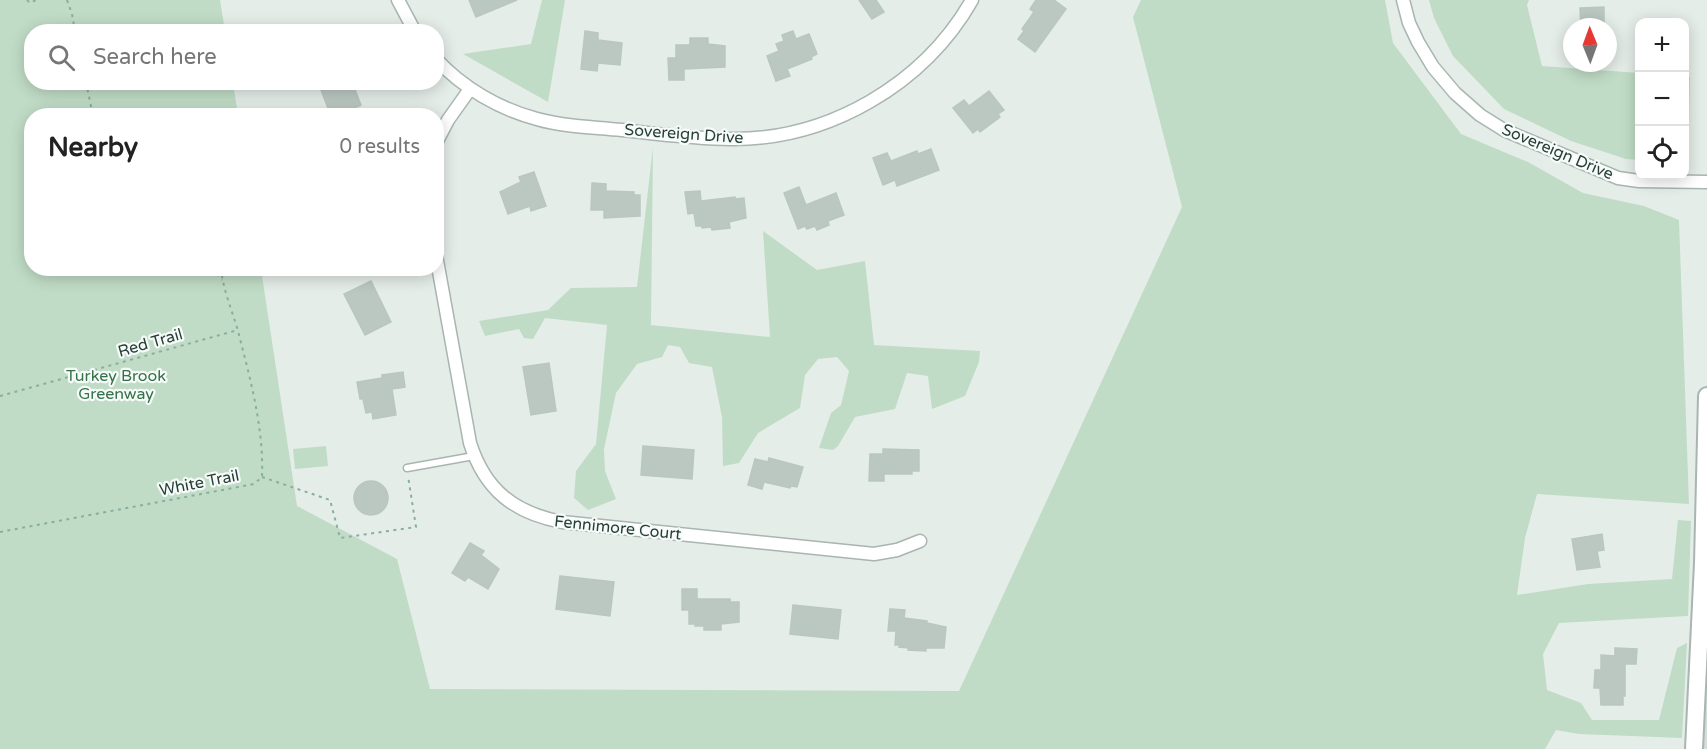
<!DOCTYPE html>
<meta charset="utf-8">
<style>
:root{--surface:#fff;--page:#f6f6f6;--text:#222;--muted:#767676;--line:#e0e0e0}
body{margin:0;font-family:"Varela Round",sans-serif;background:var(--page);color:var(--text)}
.controls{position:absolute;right:18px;top:18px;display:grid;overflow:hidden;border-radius:12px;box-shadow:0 3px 15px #0003}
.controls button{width:54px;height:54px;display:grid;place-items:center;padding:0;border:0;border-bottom:2px solid var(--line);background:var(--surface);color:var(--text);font:30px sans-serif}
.compass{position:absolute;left:1563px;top:18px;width:54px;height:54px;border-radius:50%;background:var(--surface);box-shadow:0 3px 15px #0003;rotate:359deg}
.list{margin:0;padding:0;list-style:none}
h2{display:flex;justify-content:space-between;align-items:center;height:78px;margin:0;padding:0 24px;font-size:26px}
h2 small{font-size:20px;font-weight:400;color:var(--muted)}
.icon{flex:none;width:33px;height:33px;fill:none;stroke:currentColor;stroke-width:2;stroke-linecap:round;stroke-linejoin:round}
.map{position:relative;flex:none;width:1707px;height:749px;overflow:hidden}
.search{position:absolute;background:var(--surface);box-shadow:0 3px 15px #0003;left:24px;top:24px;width:420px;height:66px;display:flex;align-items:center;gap:15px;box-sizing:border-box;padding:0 21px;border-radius:24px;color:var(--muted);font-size:22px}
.panel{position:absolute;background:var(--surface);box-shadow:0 3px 15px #0003;left:24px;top:108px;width:420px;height:168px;border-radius:24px}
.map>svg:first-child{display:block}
</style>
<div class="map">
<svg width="1707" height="749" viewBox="0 0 1707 749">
<rect width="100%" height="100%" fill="#e5ede9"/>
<polygon fill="#d4ddd8" points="1707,522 1707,749 1701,749"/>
<g fill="#c0dcc6">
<polygon points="0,0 220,0 225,31 32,32 32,82 233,83 238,115 32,116 32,268 261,269 297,506 397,559 430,689 959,691 1182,207 1133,17 1141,0 1385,0 1393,43 1461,134 1528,162 1583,193 1644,206 1679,220 1689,504 1537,494 1525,538 1517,595 1588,584 1672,579 1678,520 1691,521 1688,616 1559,623 1543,654 1547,690 1581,703 1592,720 1659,720 1677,648 1687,643 1682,738 1579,734 1556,730 1545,749 0,749"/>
<polygon points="542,0 565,0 548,102 463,54 531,44"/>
<polygon points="1429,0 1529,0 1527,5 1542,66 1639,73 1639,160 1626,159 1571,141 1504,109 1453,56 1434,18"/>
<polygon points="1685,77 1690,77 1689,120 1685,137"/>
<polygon points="653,147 651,325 770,337 763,231 817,270 865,261 874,345 980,351 979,362 965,396 932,409 928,376 907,373 895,409 855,417 838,446 833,450 819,448 831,413 841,405 849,371 837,357 818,359 805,375 800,408 758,433 739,463 723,466 722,417 712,367 689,363 680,347 668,345 662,357 637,364 616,393 604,449 605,471 616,499 588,510 574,498 576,471 596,444 607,325 545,318 533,339 524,338 519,329 485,336 479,321 548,310 571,288 637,287"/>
<polygon points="326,446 328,466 295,469 293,449"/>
</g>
<g fill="#bbc8c2" stroke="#b8c7c0" stroke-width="1.5">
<polygon points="469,0 517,0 476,17"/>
<polygon points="859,0 876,0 884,12 872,19"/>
<polygon points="1036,0 1054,0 1066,9 1035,52 1018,39 1024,31 1022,29 1034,12 1030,9"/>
<polygon points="1604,7 1604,27 1581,27 1580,8"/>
<polygon points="585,31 598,33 598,40 622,43 620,65 598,63 597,71 581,69"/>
<polygon points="793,31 796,39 809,34 817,54 811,57 812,59 787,69 790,76 776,81 767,56 779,51 776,44 784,41 782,35"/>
<polygon points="690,38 708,38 708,44 725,46 725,67 684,69 684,80 669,80 668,58 676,58 676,45 690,45"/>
<polygon points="318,82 352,82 361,105 336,116 331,116"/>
<polygon points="989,91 1004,110 998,114 1000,117 980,132 978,129 973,133 953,108 964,100 969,106"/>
<polygon points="931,149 939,170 897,186 895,180 883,185 873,158 887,153 891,161 917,151 918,154"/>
<polygon points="534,172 546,206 531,211 530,206 508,214 500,192 521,182 519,177"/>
<polygon points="592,183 606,184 606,191 634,192 634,195 640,195 640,216 604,218 604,210 591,210"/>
<polygon points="799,187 806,205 836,193 844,215 828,221 829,225 817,230 815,226 807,229 805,226 798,229 784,193"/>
<polygon points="700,191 701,201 735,197 735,199 744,198 746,218 729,222 730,228 712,230 711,227 702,228 702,226 696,226 694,213 688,214 685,192"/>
<polygon points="371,281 391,322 365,335 344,294"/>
<polygon points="549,363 556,411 531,415 523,367"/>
<polygon points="403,372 405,387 392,389 396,415 373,419 372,412 366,413 363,399 360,399 357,382 382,378 382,375"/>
<polygon points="643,446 694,450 692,479 641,475"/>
<polygon points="883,449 919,450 919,471 912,471 912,474 884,474 884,481 869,481 870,454 883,454"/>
<polygon points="769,458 803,467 797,487 791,486 790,488 764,482 762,489 748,485 755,459 768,462"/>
<circle cx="371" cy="498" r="17"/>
<polygon points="1602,534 1604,550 1597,551 1600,567 1577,570 1572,539"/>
<polygon points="470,543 484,551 481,555 499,569 488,589 468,577 465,581 452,573"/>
<polygon points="560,576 614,582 610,616 556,609"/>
<polygon points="682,589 697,589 697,599 730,599 730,602 739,602 739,622 721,624 721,630 704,630 704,626 695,626 695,624 689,624 689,610 682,610"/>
<polygon points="793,605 841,610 838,639 790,634"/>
<polygon points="890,609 905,610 904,618 927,621 927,623 946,627 944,648 926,648 926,651 908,650 909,648 899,647 900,645 895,645 896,631 888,631"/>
<polygon points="1615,648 1637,649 1636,664 1625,664 1625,696 1623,696 1623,705 1601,705 1600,688 1594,688 1595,670 1601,670 1601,655 1615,656"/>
</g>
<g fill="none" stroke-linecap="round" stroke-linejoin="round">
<defs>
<polyline id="service" points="407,468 474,456"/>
<g id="minor">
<polyline points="398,0 415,32"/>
<polyline points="1403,0 1409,23 1418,42 1433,67 1455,93 1480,115 1504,130 1618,178 1639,181 1707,182"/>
<path d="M 436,59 C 463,88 499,109 537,119 C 564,127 595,127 622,130 C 658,134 695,139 731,139 C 829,140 924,84 972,0"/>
<polyline points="436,143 448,120 470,89"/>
<path d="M 436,255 L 470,443 C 485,490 514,513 562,522 L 874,554 L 897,550 L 920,541"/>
</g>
<polyline id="tertiary" points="1694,749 1703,563 1707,396"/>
</defs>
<use href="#service" stroke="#a8b5b0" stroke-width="9"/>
<use href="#minor" stroke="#a8b5b0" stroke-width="15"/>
<use href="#tertiary" stroke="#a8b5b0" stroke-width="20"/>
<g stroke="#88aea0" stroke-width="2" stroke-dasharray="3 4.5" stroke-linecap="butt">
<polyline points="27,0 30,3 36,0"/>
<polyline points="67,0 72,14 75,32"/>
<polyline points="86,82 93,116"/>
<polyline points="212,268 222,280"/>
<polyline points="0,396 238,330"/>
<polyline points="262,477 330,500 340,538 416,527 408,476"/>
<path d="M 0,532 L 254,484 L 262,477 C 264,428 250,378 238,331 C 232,310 223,290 221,268"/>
</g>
<use href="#service" stroke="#fff" stroke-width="6"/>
<use href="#minor" stroke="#fff" stroke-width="12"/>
<use href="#tertiary" stroke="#fff" stroke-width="16"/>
</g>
<g text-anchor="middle" stroke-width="4.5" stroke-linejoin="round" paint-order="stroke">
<g font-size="16" fill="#263e36" stroke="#f6faf8">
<text transform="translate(684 133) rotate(4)" y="6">Sovereign Drive</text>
<text transform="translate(1558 151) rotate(23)" y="6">Sovereign Drive</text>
<text transform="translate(150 342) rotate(-16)" y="6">Red Trail</text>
<text transform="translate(199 482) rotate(-11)" y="6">White Trail</text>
<text transform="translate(618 527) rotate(6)" y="6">Fennimore Court</text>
</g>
<g font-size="16" fill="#337247" stroke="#f6faf8">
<text x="116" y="381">Turkey Brook<tspan x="116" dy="18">Greenway</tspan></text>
</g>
</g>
</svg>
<div class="controls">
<button>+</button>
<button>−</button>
<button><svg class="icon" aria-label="locate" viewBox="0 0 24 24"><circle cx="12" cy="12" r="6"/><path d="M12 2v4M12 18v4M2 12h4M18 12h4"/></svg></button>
</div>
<svg class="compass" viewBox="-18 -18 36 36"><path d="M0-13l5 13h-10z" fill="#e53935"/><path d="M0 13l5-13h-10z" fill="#767676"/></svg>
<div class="search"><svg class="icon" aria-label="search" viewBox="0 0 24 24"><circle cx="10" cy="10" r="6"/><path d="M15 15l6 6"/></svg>Search here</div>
<section class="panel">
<h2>Nearby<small>0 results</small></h2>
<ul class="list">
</ul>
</section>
</div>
